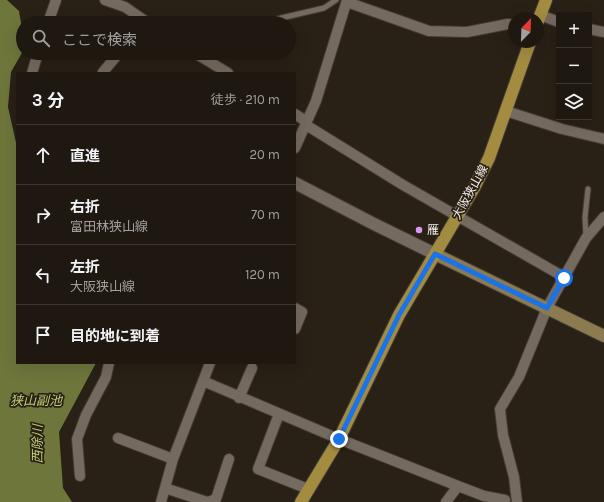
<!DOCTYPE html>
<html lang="ja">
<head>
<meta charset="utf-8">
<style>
  :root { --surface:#1f1810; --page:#2c251e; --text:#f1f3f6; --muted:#a1a09f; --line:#3c3730 }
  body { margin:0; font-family:Karla,"Noto Sans JP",sans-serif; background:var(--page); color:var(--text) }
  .controls { position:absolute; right:12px; top:12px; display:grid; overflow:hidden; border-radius:0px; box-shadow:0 4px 16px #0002 }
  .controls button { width:36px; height:36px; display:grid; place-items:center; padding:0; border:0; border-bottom:1px solid var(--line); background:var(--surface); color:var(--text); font:20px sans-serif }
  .compass { position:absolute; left:508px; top:12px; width:36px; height:36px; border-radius:50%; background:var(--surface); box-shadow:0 4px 16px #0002; rotate:23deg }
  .stop { position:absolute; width:12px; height:12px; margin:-9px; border:3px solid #1a73e8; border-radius:50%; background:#fff }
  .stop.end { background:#1a73e8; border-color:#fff; box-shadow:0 1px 4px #0008 }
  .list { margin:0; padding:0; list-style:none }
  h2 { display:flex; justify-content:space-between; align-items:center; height:52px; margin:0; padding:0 16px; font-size:17px }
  h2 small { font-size:13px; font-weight:400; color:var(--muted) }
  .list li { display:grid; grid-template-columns:26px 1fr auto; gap:12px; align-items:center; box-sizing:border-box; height:60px; padding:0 16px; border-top:1px solid var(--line) }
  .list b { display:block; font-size:15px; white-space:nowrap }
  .list p { margin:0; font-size:13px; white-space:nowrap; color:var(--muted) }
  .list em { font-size:13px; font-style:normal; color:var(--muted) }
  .icon { flex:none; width:22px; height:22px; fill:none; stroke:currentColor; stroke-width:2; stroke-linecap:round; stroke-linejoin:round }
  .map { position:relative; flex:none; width:604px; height:502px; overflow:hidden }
  .search { position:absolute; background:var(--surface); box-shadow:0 4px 16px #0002; left:16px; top:16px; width:280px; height:44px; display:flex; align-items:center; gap:10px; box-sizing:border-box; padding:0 14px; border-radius:22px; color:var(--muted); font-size:15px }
  .panel { position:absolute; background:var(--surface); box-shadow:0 4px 16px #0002; left:16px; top:72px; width:280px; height:292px; border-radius:0px }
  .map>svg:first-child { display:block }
</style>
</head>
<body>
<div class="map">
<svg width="604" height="502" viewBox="0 0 604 502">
  <rect width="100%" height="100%" fill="#292016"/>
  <path fill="#6e763c" d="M0,0H7L19,11L23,35V51L11,72L8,107L17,147V363H96L59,432L63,488L72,502H0Z"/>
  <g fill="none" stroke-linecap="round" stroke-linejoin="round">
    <defs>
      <path id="service" d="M260,23L324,8L336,0
        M586,238L585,217L588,189"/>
      <path id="minor" d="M105,0L125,7L148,23
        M347,2L429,31L467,32L508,24L514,25
        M540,15L559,22
        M48,23L56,0
        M589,29L604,32
        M195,53L228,73
        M32,73L38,53
        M104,73L103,72L119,53
        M506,111L562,129L604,139
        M295,114L307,122
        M306,125L403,185L564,277
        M295,148L316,101L347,0
        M295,308L302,312L295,329
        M203,381L339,439L458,486
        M239,398L252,368
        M279,414L258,469L308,489
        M118,438L173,459
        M80,476L77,439L86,415L106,377L109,363
        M165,488L207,502
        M161,502L173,459L210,363
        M208,502L216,499L229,459
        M446,502L458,486L484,496L505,500
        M517,502L514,477L503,435L500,409L519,377L547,308L586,238L604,217"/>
      <path id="tertiary" d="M295,183L374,224L435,254"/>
      <path id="secondary" d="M435,254L604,336"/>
      <path id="primary" d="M538,21L546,0
        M301,502L339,439L399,315L474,188L489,158L530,42"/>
    </defs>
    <use href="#service" stroke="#433c36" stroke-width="7"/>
    <use href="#minor" stroke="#433c36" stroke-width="12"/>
    <use href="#tertiary" stroke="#433c36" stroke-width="14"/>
    <use href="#secondary" stroke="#433c36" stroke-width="14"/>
    <use href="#primary" stroke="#433c36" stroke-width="14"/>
    <use href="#service" stroke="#756a5f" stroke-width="5"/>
    <use href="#minor" stroke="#756a5f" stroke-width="10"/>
    <use href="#tertiary" stroke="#756a5f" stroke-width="12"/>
    <use href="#secondary" stroke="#8c7a50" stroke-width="12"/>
    <use href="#primary" stroke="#a38b40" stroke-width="12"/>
  </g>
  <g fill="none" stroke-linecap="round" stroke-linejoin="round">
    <path stroke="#1a73e8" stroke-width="5" d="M339,439L399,315L435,254L547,308L564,278"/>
  </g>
  <circle fill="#d99af7" stroke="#292016" stroke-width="1.5" cx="419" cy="230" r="4"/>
  <g text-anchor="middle" stroke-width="3.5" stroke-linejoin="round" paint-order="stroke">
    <g font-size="12" fill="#f5efe9" stroke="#292016">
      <text transform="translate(470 192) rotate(-61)" y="4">大阪狭山線</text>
    </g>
    <g font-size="12" fill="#f5efe9" stroke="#292016" text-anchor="start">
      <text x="427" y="234">雁</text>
    </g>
    <g font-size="13" font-style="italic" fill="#c0cd76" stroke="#292016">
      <text x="36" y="405">狭山副池</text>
      <text transform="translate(37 444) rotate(-90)" y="5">西除川</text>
    </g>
  </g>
</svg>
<div class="controls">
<button>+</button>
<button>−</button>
<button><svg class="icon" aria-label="layers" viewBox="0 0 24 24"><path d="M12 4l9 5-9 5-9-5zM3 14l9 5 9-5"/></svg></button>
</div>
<svg class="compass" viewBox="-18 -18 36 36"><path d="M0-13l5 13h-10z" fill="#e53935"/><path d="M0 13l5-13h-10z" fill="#a1a09f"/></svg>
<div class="stop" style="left:564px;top:278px"></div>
<div class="stop end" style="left:339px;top:439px"></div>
<div class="search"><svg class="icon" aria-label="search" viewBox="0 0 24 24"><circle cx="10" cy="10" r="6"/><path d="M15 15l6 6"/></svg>ここで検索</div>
<section class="panel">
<h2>3 分<small>徒歩 · 210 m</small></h2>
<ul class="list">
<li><svg class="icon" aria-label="ahead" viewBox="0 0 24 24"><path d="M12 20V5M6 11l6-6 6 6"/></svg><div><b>直進</b></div><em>20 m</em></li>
<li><svg class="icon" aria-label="right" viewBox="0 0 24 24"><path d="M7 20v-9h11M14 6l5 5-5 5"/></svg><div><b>右折</b><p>富田林狭山線</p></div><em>70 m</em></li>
<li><svg class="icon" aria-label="left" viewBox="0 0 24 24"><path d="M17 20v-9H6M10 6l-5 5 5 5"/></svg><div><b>左折</b><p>大阪狭山線</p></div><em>120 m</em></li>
<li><svg class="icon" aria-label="arrive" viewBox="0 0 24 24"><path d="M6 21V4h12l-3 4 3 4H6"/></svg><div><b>目的地に到着</b></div></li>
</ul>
</section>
</div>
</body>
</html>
